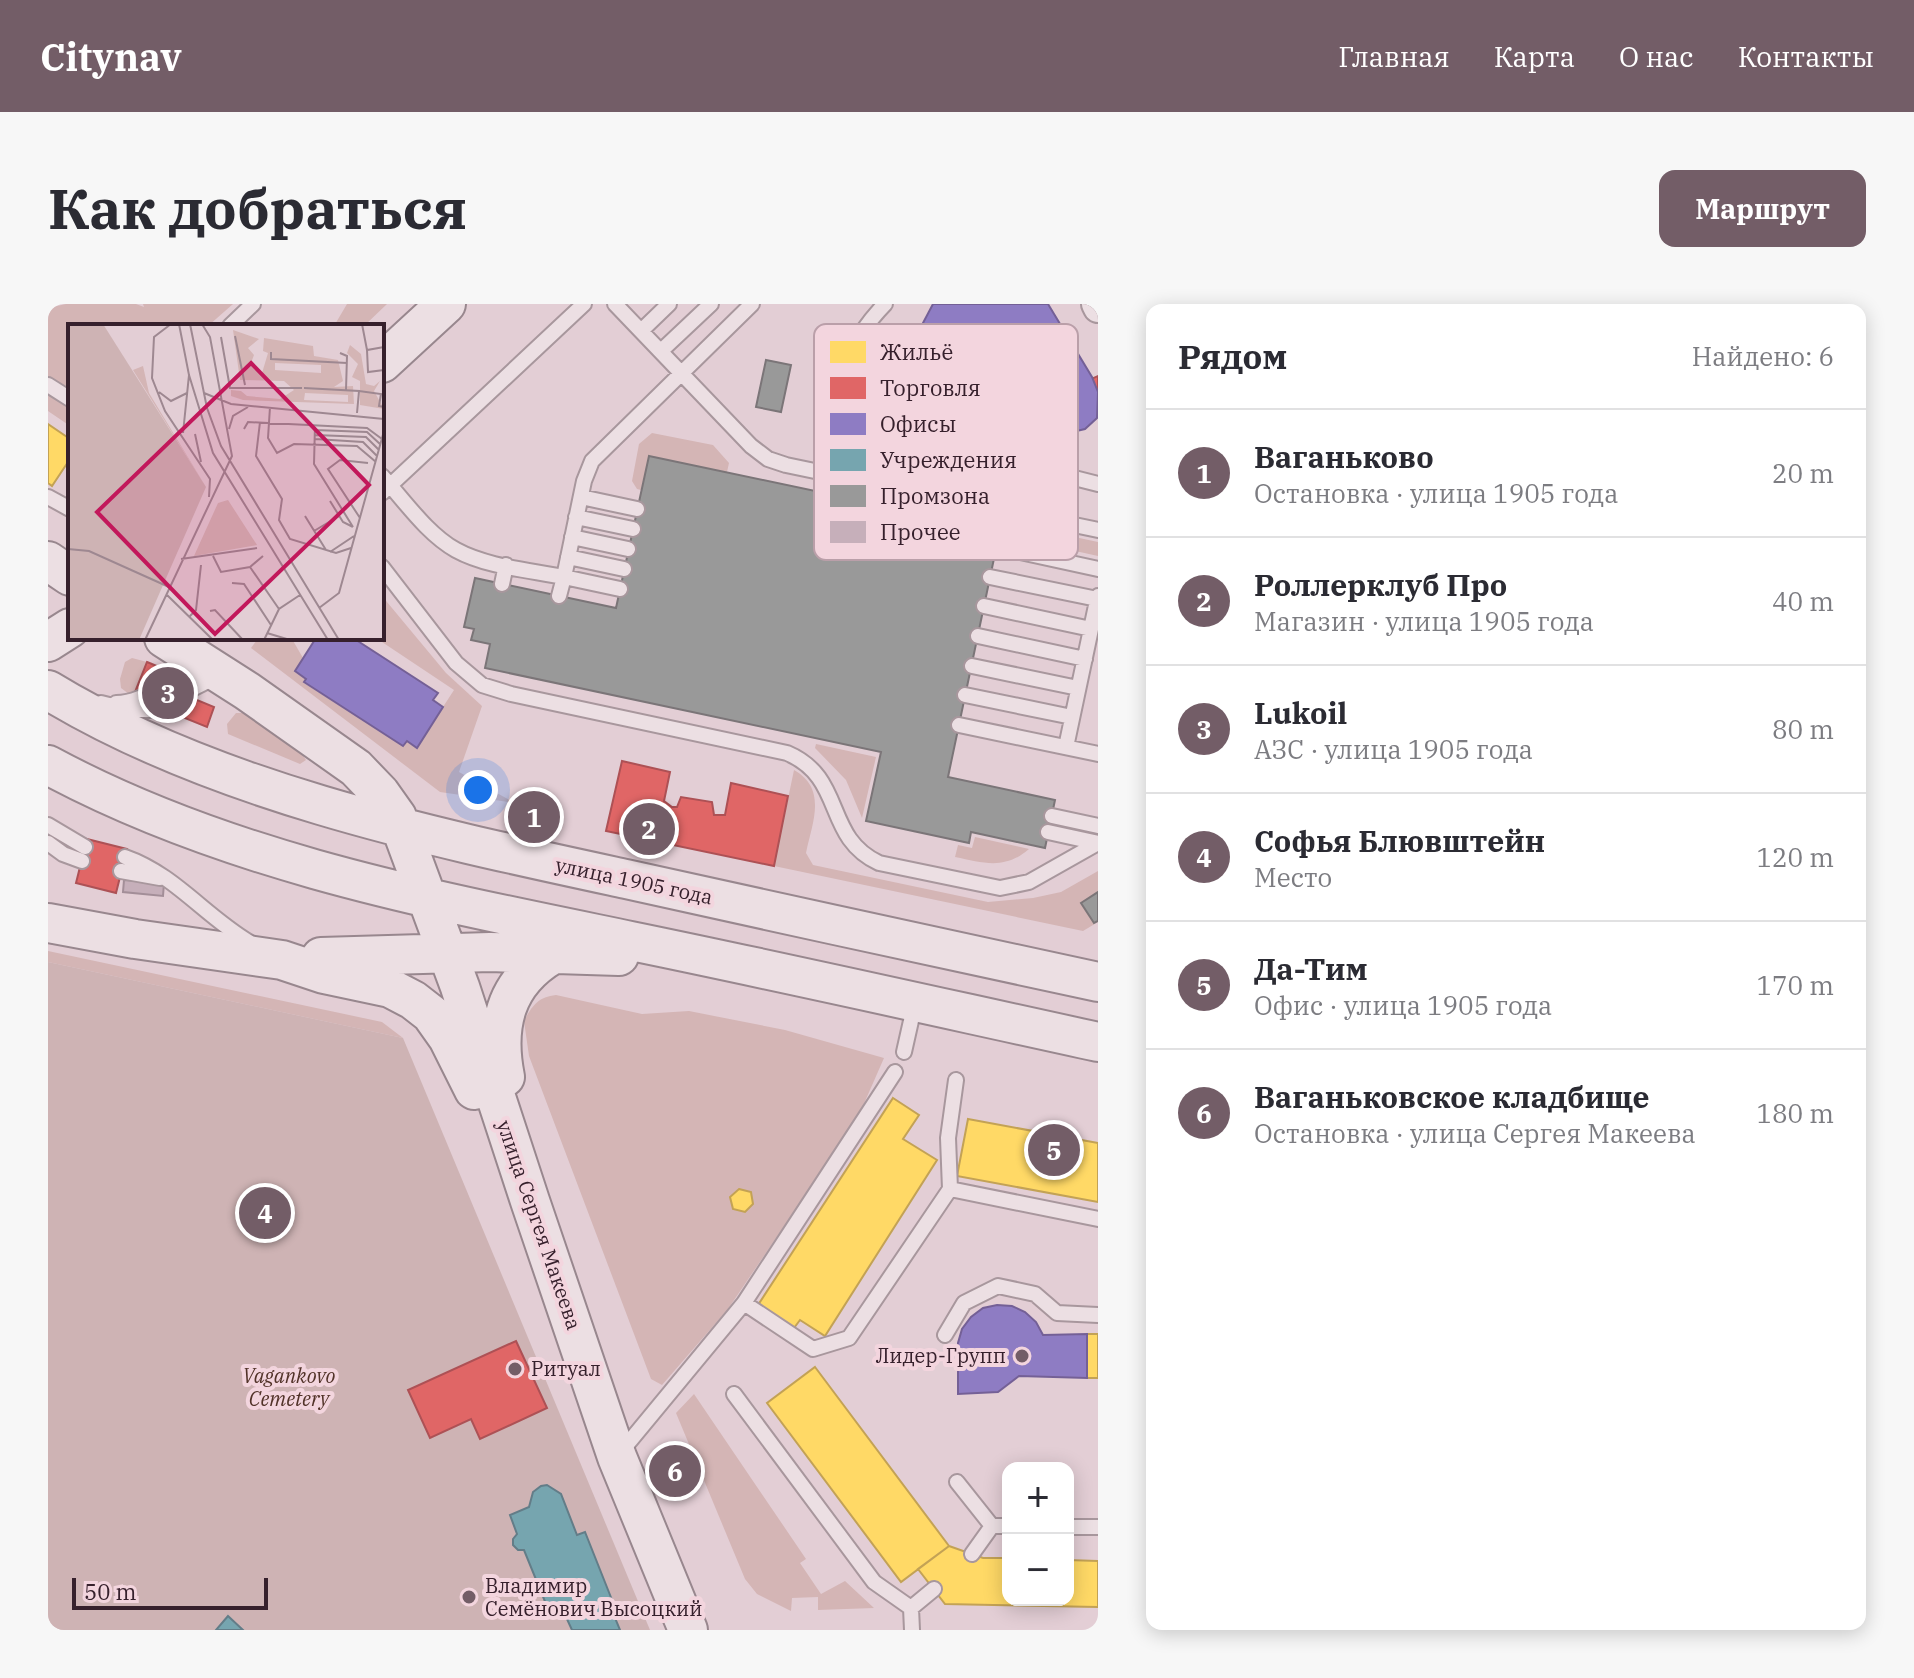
<!DOCTYPE html>
<html lang="ru">
<head>
<meta charset="utf-8">
<style>
  :root { --surface:#fff; --page:#f7f7f7; --text:#2b2b33; --muted:#7c7c81; --line:#e1e1e2; --accent:#735d67 }
  body { margin:0; font-family:"IBM Plex Serif",serif; background:var(--page); color:var(--text) }
  .controls { position:absolute; right:24px; bottom:24px; display:grid; overflow:hidden; border-radius:16px; box-shadow:0 4px 20px #0003 }
  .controls button { width:72px; height:72px; display:grid; place-items:center; padding:0; border:0; border-bottom:2px solid var(--line); background:var(--surface); color:var(--text); font:40px sans-serif }
  .scale { position:absolute; left:24px; bottom:20px; width:196px; box-sizing:border-box; padding-left:8px; border:4px solid #36202c; border-top:0; font-size:22px; line-height:28px; white-space:nowrap; color:#36202c; -webkit-text-stroke:6px #f3d5de; paint-order:stroke }
  .you { position:absolute; left:430px; top:486px; width:28px; height:28px; margin:-20px; border:6px solid #fff; border-radius:50%; background:#1a73e8; box-shadow:0 0 0 12px #1a73e833 }
  .badge { display:grid; place-items:center; width:52px; height:52px; border-radius:50%; background:var(--accent); color:#fff; font-size:26px; font-weight:700 }
  .pin { position:absolute; translate:-50% -50%; border:4px solid #fff; box-shadow:0 2px 8px #0006 }
  .list { margin:0; padding:0; list-style:none }
  h2 { display:flex; justify-content:space-between; align-items:center; height:104px; margin:0; padding:0 32px; font-size:34px }
  h2 small { font-size:26px; font-weight:400; color:var(--muted) }
  .list li { display:grid; grid-template-columns:52px 1fr auto; gap:24px; align-items:center; box-sizing:border-box; height:128px; padding:0 32px; border-top:2px solid var(--line) }
  .list b { display:block; font-size:30px; white-space:nowrap }
  .list p { margin:0; font-size:26px; white-space:nowrap; color:var(--muted) }
  .list em { font-size:26px; font-style:normal; color:var(--muted) }
  .map { position:relative; flex:none; width:1050px; height:1326px; overflow:hidden; border-radius:16px }
  header { display:flex; align-items:center; gap:48px; box-sizing:border-box; height:112px; padding:0 40px; background:var(--accent); color:#fff }
  header strong { font-size:38px }
  nav { display:flex; gap:44px; margin-inline-start:auto; font-size:28px }
  .intro { display:flex; align-items:center; justify-content:space-between; box-sizing:border-box; height:192px; padding:0 48px }
  h1 { margin:0; font-size:56px }
  .button { padding:20px 36px; border-radius:16px; background:var(--accent); color:#fff; font-size:28px; font-weight:700 }
  main { display:flex; gap:48px; padding:0 48px }
  aside { flex:1; background:var(--surface); border-radius:16px; box-shadow:0 4px 20px #0003 }
  .map>svg:first-child { display:block }
</style>
</head>
<body>
<header>
<strong>Citynav</strong>
<nav><a>Главная</a><a>Карта</a><a>О нас</a><a>Контакты</a></nav>
</header>
<div class="intro"><h1>Как добраться</h1><a class="button">Маршрут</a></div>
<main>
<div class="map">
<svg width="1050" height="1326" viewBox="0 0 1050 1326">
  <rect width="100%" height="100%" fill="#e3ced5"/>
  <path fill="#d4b5b5" d="M18,0H88L96,3L95,0H185L160,22H22V122L0,107V4Z
    M299,0H339L316,22H286Z
    M604,129L665,141L681,159L679,168L601,152L593,186L589,185L584,177L591,140Z
    M1008,229L1050,238V252L991,239L992,234Z
    M334,292L398,369L434,402L411,468L467,499L392,488L203,344L209,336L244,335L255,354L247,367L258,375L256,379L355,442L359,437L369,443L406,386L328,334H334Z
    M84,354L99,358L85,393L73,384L72,375L77,358Z
    M188,409H199L252,447L258,456L252,460L180,430L179,420Z
    M768,440L828,453L814,514L798,476L767,444Z
    M746,466C780,485 764,519 758,549L765,561L940,598L985,594L1013,588L1050,567V618L1035,627L726,562Z
    M927,533L981,545C957,566 936,559 907,553L910,541L924,544Z
    M0,647L334,718L355,734L0,658Z
    M508,691L594,710L641,707L737,726L836,754L811,811L680,1005L614,1081L603,1075L481,752L476,717C484,702 490,693 508,691Z
    M646,1090L758,1255L752,1259L773,1290L797,1277L826,1304L770,1306V1293L744,1294L743,1307L709,1290L697,1275L628,1109Z"/>
  <path fill="#ceb3b4" d="M0,658L355,734L602,1326H0Z"/>
  <path fill="#ffd966" stroke="#c3a255" stroke-width="2" d="M0,120L22,135V155L4,182L0,179Z
    M845,794L871,811L855,835L889,856L777,1032L752,1016L746,1024L710,1001Z
    M920,815L1050,839V898L909,872Z
    M691,885L703,888L705,900L697,908L685,905L682,893Z
    M1039,1030H1050V1074H1039Z
    M767,1063L901,1242L853,1278L719,1099Z
    M901,1242L935,1254H960V1296H1020V1256L1050,1257V1303L897,1300L870,1265Z"/>
  <path fill="#e06666" stroke="#ad5155" stroke-width="2" d="M1050,72V96L1041,76Z
    M99,358L150,379L144,394L166,403L159,423L85,393Z
    M574,457L622,468L616,497L624,503H629L633,493L664,498L666,511H677L683,479L740,492L726,562L558,527Z
    M39,535L79,545L68,589L28,579Z
    M468,1037L499,1104L432,1135L423,1115L382,1134L360,1086Z"/>
  <path fill="#8e7cc3" stroke="#746096" stroke-width="2" d="M885,0H1000L1044,73L1050,88L1049,114L1037,125L1011,131L878,134L852,129L839,118L835,103L837,91Z
    M268,334H305L390,389L385,396L395,403L369,444L359,437L355,442L256,378L258,375L247,367Z
    M949,1001L964,1002L977,1008L988,1018L995,1031L1039,1030V1074L971,1072L950,1088L910,1090V1039L914,1025L923,1013L935,1004Z"/>
  <path fill="#76a5af" stroke="#637d88" stroke-width="2" d="M499,1181L513,1190L529,1231L537,1228L564,1296L560,1297L572,1326H524L518,1313L522,1311L517,1298L500,1305L476,1246H470L465,1241V1235L469,1230L462,1211L481,1203L485,1188L493,1182Z
    M180,1312L195,1326H168Z"/>
  <path fill="#999" stroke="#7b7578" stroke-width="2" d="M718,56L743,61L733,108L708,103Z
    M601,152L952,226L900,473L1007,496L997,544L923,528L921,539L818,517L833,448L437,364L442,340L423,336L426,325L416,323L427,274L568,304Z
    M1050,588V617L1046,619L1033,599Z"/>
  <path fill="#c6afba" stroke="#a38e98" stroke-width="2" d="M76,576L116,579L115,592L75,588Z"/>
  <g fill="none" stroke-linecap="round" stroke-linejoin="round">
    <defs>
      <path id="lane" d="M567,0L703,142L720,155L738,161L1050,226
        M837,0C810,28 766,91 812,120L1050,180
        M182,22L205,0
        M593,27L621,0
        M613,47L663,0
        M0,81L22,95
        M334,172C356,196 379,230 408,246C439,263 481,266 516,273L536,177L544,157L704,0
        M334,189L536,0
        M0,193L22,205
        M533,193L589,205
        M528,213L585,225
        M524,233L580,245
        M949,243L1050,265
        M520,253L576,265
        M334,263L408,359L434,381L463,390L739,449C798,474 775,533 831,559L952,584L981,578L1050,539
        M942,273L1049,295
        M454,280L458,261
        M511,292L516,273L572,285
        M936,302L1043,325
        M930,332L1037,355
        M924,362L1030,384
        M917,391L1024,413
        M53,399L81,406H102L168,373
        M68,399C100,399 124,369 156,367
        M911,421L1050,450
        M1018,443L1050,292
        M1004,512L1050,522
        M0,521L37,543
        M1000,528L1050,539
        M0,539L15,550L34,557
        M77,553C126,570 157,612 201,638
        M73,567L112,574
        M856,748L867,699
        M902,885L1050,915
        M696,999L765,1045L801,1034L902,885L900,834L908,776
        M897,1031L916,999L950,982L987,990L1009,1009L1050,1011
        M686,1090L826,1278L863,1304
        M572,1149L696,999L847,768
        M909,1178L944,1222
        M1020,1223H1050
        M924,1250L944,1222H960
        M863,1304L886,1285
        M863,1304L864,1326"/>
      <path id="street" d="M1048,0L1050,4"/>
      <path id="secondary" d="M334,59L398,0
        M0,257L22,272
        M116,334L199,387L308,464L332,489L349,513L412,683L482,897L569,1153L640,1326
        M0,338L22,324
        M0,386C167,488 388,534 578,575C735,610 893,644 1050,678
        M0,461C180,558 384,596 583,637C739,669 894,704 1050,738
        M0,619L87,635L234,656L276,670L342,684L365,696L383,710L400,734L426,786
        M273,653L442,648L571,652
        M457,773C447,722 457,679 504,651"/>
    </defs>
    <use href="#lane" stroke="#a8979d" stroke-width="18"/>
    <use href="#street" stroke="#a8979d" stroke-width="32"/>
    <use href="#secondary" stroke="#98878e" stroke-width="42"/>
    <use href="#lane" stroke="#ecdfe3" stroke-width="14"/>
    <use href="#street" stroke="#ecdfe3" stroke-width="28"/>
    <use href="#secondary" stroke="#ecdfe3" stroke-width="38"/>
  </g>
  <g fill="#735d67" stroke="#f3d5de" stroke-width="3">
    <circle cx="974" cy="1052" r="8"/>
    <circle cx="467" cy="1065" r="8"/>
    <circle cx="421" cy="1293" r="8"/>
  </g>
  <g text-anchor="middle" stroke-width="8" stroke-linejoin="round" paint-order="stroke">
    <g font-size="20" fill="#36202c" stroke="#f3d5de">
      <text transform="translate(586 577) rotate(12)" y="7">улица 1905 года</text>
      <text transform="translate(491 921) rotate(71)" y="7">улица Сергея Макеева</text>
    </g>
    <g font-size="20" fill="#36202c" stroke="#f3d5de" text-anchor="start">
      <text x="958" y="1059" text-anchor="end">Лидер-Групп</text>
      <text x="483" y="1072">Ритуал</text>
      <text x="437" y="1289">Владимир<tspan x="437" dy="23">Семёнович Высоцкий</tspan></text>
    </g>
    <g font-size="20" font-style="italic" fill="#513228" stroke="#f3d5de">
      <text x="241" y="1079">Vagankovo<tspan x="241" dy="23">Cemetery</tspan></text>
    </g>
  </g>
  <g transform="translate(20 20)">
    <rect width="316" height="316" fill="#e3ced5"/>
    <path d="M165,6L191,15L180,24L186,31L183,39L194,49L200,29L195,27L196,14L245,22L246,32L270,36L275,57L266,63L285,62L286,80L175,76L163,72V66L173,67L179,72L212,75L226,66L216,57L172,56ZM207,39L253,41V49L207,46ZM237,69L280,71V78L236,76ZM282,21L293,30L298,60L306,62L312,57L306,67L316,85L292,81V57L284,53L290,40L279,29ZM75,42L81,69L138,163L65,46ZM160,176L189,221L126,232L150,179Z" fill="#d4b5b5" fill-rule="evenodd"/>
    <path d="M0,0H35L138,163L71,316H0Z" fill="#ceb3b4"/>
    <path fill="none" stroke="#9e8891" stroke-width="2" d="M103,0L86,13L84,54L97,87L142,155L141,173M111,0L121,51L115,109M122,0L139,84L153,122L271,316M294,0L299,26L316,23M167,12L177,61M153,13L162,64H234M299,26L300,48L316,46M203,28V35L279,39M272,29L279,32L278,66M121,51L145,129L260,316M236,64L291,67L289,89M291,67L313,70L311,82L316,83M91,68L103,77L119,69M136,69L163,80L316,95M202,83L200,114L209,129L226,120L289,122L308,138M192,98L188,132L214,175L211,196L222,215L268,229L283,224M247,101L246,140L285,203M161,105L165,92L180,83M176,105L180,98L299,104L314,115M247,106L299,108L312,120M127,110L133,138M247,111L298,113L311,126M247,115L295,118L309,132M262,177L275,198L285,203M237,192L258,226M292,194L260,145L272,136L300,139M246,207L271,192M0,225L21,227L101,263M262,228L286,212M145,232L153,248L182,243L195,232M113,235L189,224M182,243L211,285M164,259L176,260L203,301M98,270L145,316M251,284L271,269L316,107M142,287L147,286L175,316M122,292L128,286L133,241M199,309L222,316M77,316L164,132L142,13L134,0M196,316L211,285L232,271"/>
    <path fill="#c2185b" fill-opacity="0.15" stroke="#c2185b" stroke-width="4" d="M183,39L301,161L147,310L29,188Z"/>
    <rect width="316" height="316" fill="none" stroke="#36202c" stroke-width="4"/>
  </g>
  <rect x="766" y="20" width="264" height="236" rx="12" fill="#f3d5de" stroke="#ba9fa9" stroke-width="2"/>
  <rect x="782" y="37" width="36" height="22" fill="#ffd966"/>
  <rect x="782" y="73" width="36" height="22" fill="#e06666"/>
  <rect x="782" y="109" width="36" height="22" fill="#8e7cc3"/>
  <rect x="782" y="145" width="36" height="22" fill="#76a5af"/>
  <rect x="782" y="181" width="36" height="22" fill="#999"/>
  <rect x="782" y="217" width="36" height="22" fill="#c6afba"/>
  <g font-size="22" fill="#36202c">
    <text x="832" y="56">Жильё</text>
    <text x="832" y="92">Торговля</text>
    <text x="832" y="128">Офисы</text>
    <text x="832" y="164">Учреждения</text>
    <text x="832" y="200">Промзона</text>
    <text x="832" y="236">Прочее</text>
  </g>
</svg>
<div class="controls">
<button>+</button>
<button>−</button>
</div>
<div class="scale">50 m</div>
<div class="you"></div>
<div class="pin badge" style="left:486px;top:513px">1</div>
<div class="pin badge" style="left:601px;top:525px">2</div>
<div class="pin badge" style="left:120px;top:389px">3</div>
<div class="pin badge" style="left:217px;top:909px">4</div>
<div class="pin badge" style="left:1006px;top:846px">5</div>
<div class="pin badge" style="left:627px;top:1167px">6</div>
</div>
<aside>
<h2>Рядом<small>Найдено: 6</small></h2>
<ul class="list">
<li><span class="badge">1</span><div><b>Ваганьково</b><p>Остановка · улица 1905 года</p></div><em>20 m</em></li>
<li><span class="badge">2</span><div><b>Роллерклуб Про</b><p>Магазин · улица 1905 года</p></div><em>40 m</em></li>
<li><span class="badge">3</span><div><b>Lukoil</b><p>АЗС · улица 1905 года</p></div><em>80 m</em></li>
<li><span class="badge">4</span><div><b>Софья Блювштейн</b><p>Место</p></div><em>120 m</em></li>
<li><span class="badge">5</span><div><b>Да-Тим</b><p>Офис · улица 1905 года</p></div><em>170 m</em></li>
<li><span class="badge">6</span><div><b>Ваганьковское кладбище</b><p>Остановка · улица Сергея Макеева</p></div><em>180 m</em></li>
</ul>
</aside>
</main>
</body>
</html>
